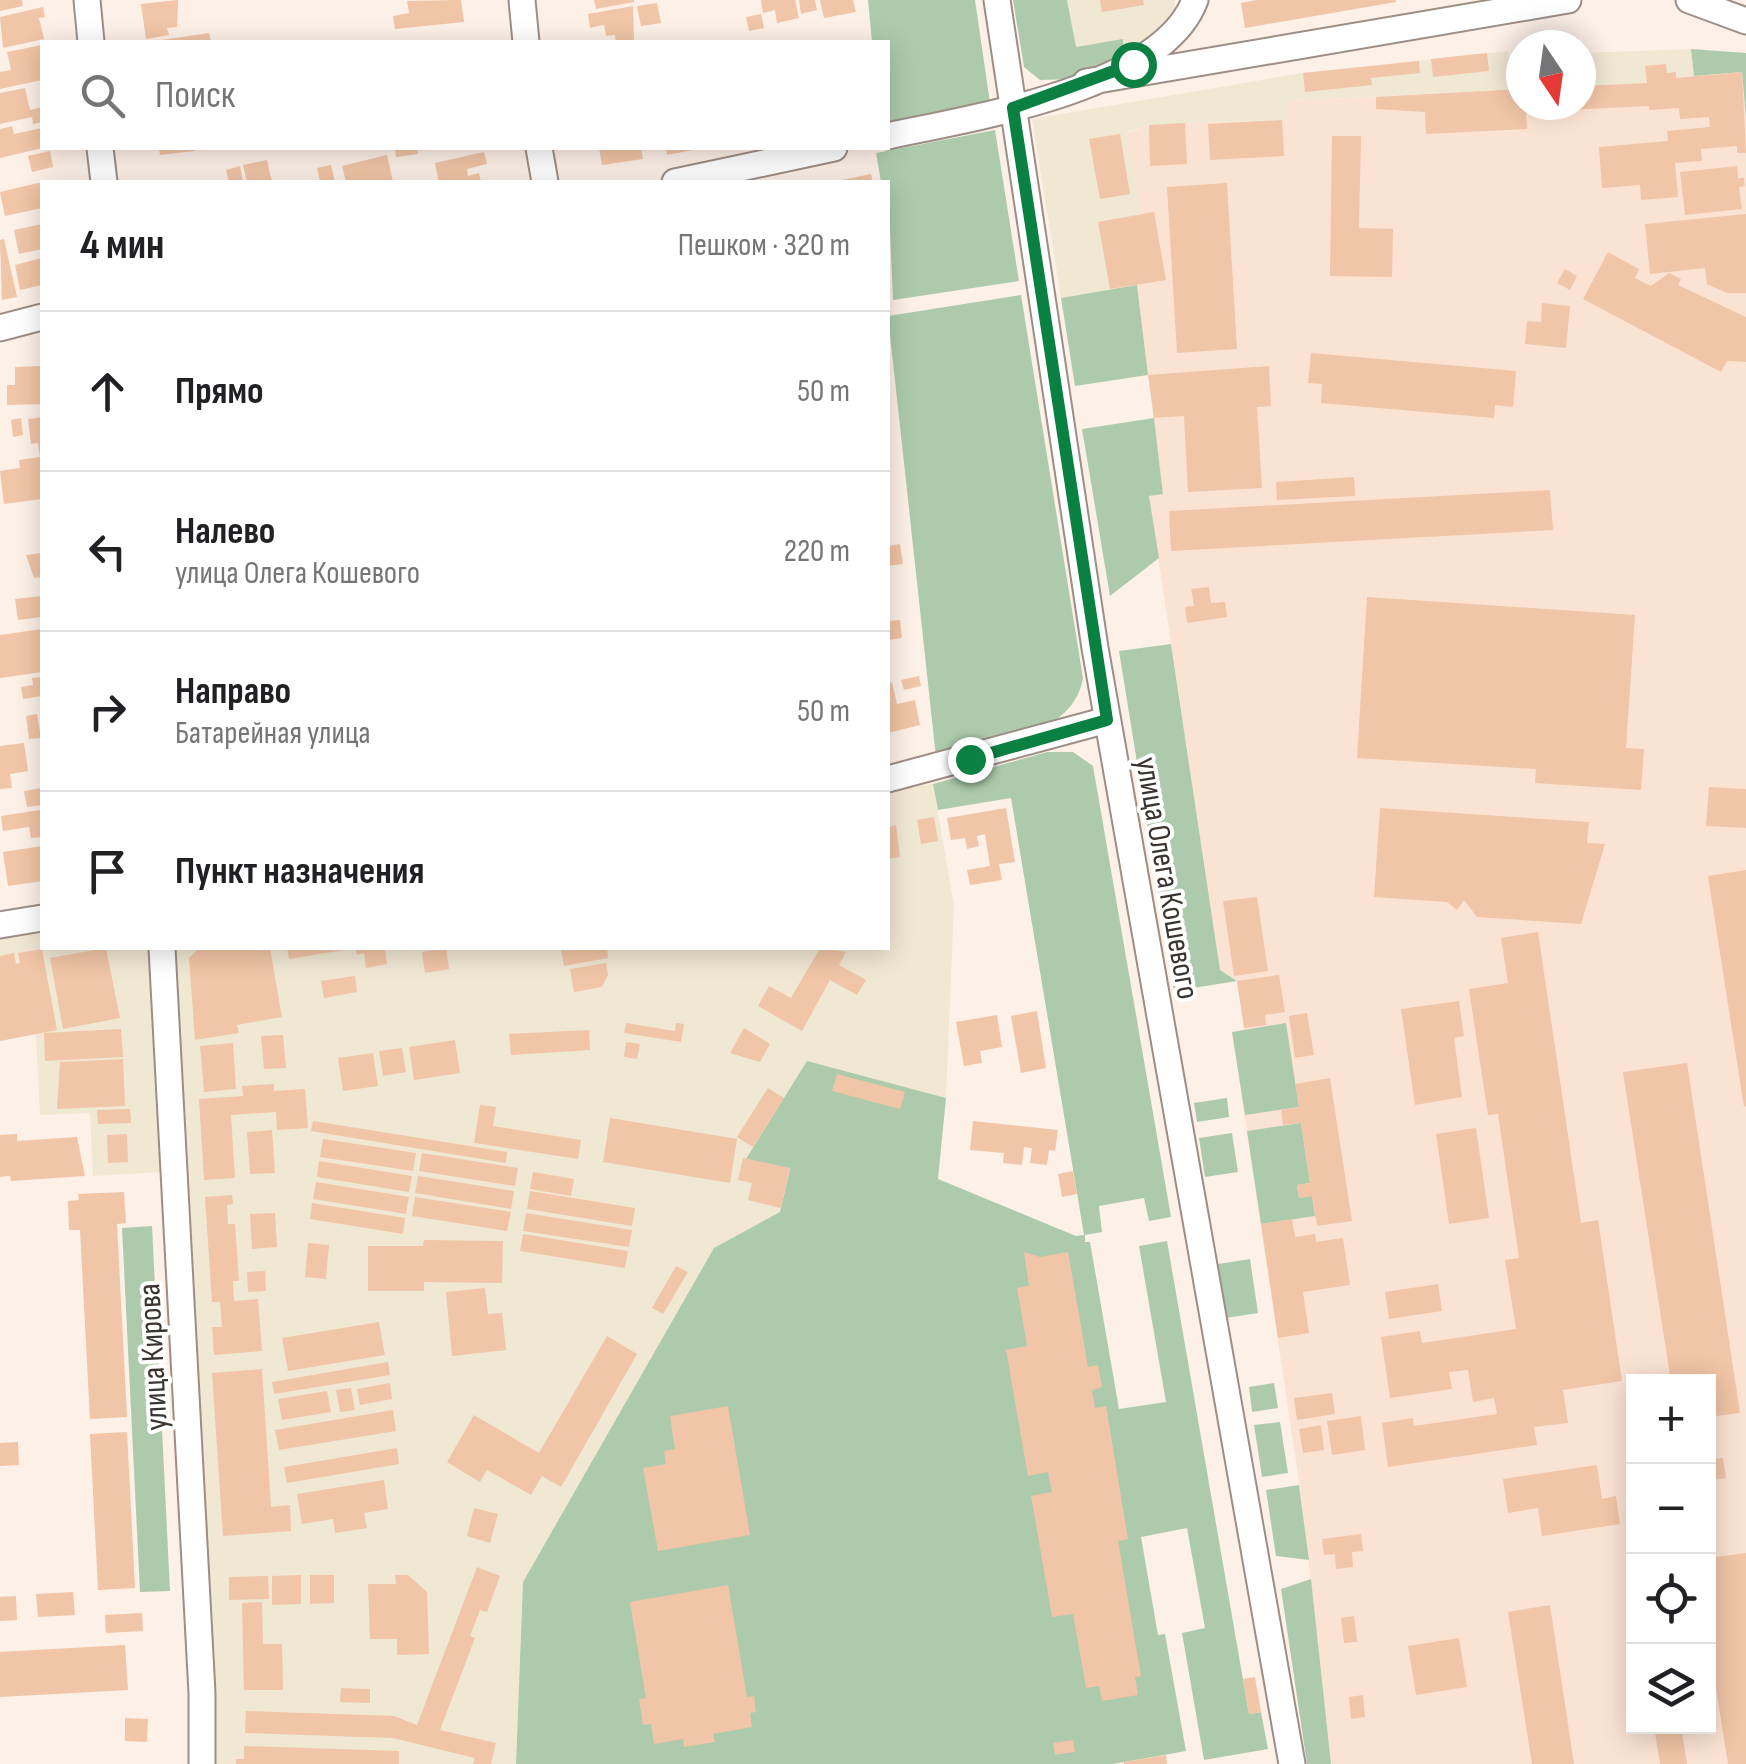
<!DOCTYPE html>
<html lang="ru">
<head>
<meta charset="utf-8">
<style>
  :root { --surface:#fff; --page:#f2f2f2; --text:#202124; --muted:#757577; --line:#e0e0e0 }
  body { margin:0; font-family:"Sofia Sans Condensed",sans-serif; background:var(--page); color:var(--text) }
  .controls { position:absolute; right:30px; bottom:30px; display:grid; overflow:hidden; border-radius:0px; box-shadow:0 5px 25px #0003 }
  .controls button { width:90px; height:90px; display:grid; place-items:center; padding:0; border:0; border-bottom:2px solid var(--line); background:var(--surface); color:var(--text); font:50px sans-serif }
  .compass { position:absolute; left:1506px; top:30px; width:90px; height:90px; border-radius:50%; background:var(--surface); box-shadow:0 5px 25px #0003; rotate:167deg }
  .stop { position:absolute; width:30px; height:30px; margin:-22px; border:8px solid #0b8043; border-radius:50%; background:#fff }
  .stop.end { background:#0b8043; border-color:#fff; box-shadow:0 2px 10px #0008 }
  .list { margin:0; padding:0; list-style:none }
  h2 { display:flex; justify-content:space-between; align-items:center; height:130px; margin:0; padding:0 40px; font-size:42px }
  h2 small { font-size:32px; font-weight:400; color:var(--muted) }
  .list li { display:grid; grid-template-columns:65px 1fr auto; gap:30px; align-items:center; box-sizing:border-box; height:160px; padding:0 40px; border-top:2px solid var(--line) }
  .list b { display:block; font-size:38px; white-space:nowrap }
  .list p { margin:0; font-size:32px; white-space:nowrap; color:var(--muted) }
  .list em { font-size:32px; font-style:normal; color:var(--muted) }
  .icon { flex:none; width:55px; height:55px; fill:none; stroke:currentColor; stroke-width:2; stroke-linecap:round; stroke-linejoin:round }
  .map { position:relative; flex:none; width:1746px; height:1764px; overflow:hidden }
  .search { position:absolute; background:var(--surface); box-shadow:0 5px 25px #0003; left:40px; top:40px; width:850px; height:110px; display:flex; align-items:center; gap:25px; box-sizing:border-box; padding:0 35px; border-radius:0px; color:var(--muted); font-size:38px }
  .panel { position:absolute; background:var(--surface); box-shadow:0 5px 25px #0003; left:40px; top:180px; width:850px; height:770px; border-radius:0px }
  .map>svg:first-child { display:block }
</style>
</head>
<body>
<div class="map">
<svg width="1746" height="1764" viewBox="0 0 1746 1764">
  <rect width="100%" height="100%" fill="#fdf0e7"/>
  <path fill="#f0e8d3" d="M1067,0H1174L1178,21L1133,58L1076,48Z
    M1691,49L1694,76L1676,78L1667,73L1666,64L1646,66L1647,83L1581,86V53Z
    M1508,51L1510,75L1521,74V89L1288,101V120L1149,125L1127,132L1141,214L1154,212L1166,280L1061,298L1032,119L1303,73Z
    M933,784L954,906L946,1098L808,1062L780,1213L714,1249L523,1582L516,1764H209L170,948H888V791Z
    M42,927V948H152L164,1172L93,1176L90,1113L40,1115L36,1034L0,1041V933Z"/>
  <path fill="#fbe3d4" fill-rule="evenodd" d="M1666,64L1667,73L1676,72L1677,78L1742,72L1746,119V1764H1331L1302,1502L1232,1032L1244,1030L1243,1018L1237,981L1220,970L1149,496L1163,493L1137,285L1166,279L1154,213L1141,215L1127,133L1149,125L1287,120V101H1291L1521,89V105H1581V86L1646,83L1645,66ZM1634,1382H1708V1726H1634Z"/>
  <path fill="#adcbac" d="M868,0H975L990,103L888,124V42H872Z
    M1013,0H1067L1076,47L1123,39L1124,58L1074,79L1040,80L1024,67Z
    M1691,49L1746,53V119L1742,72L1694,76Z
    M995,130L1019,281L893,300L888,182H881L876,153Z
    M1137,285L1148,375L1075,386L1061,298Z
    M1021,295L1083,678C1073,739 986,743 936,757L888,316Z
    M1154,418L1163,494L1149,496L1159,558L1110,596L1082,429Z
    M1171,644L1220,970L1237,981L1174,991L1119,651Z
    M1047,752H1073L1093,766L1171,1217L1149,1221L1144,1198L1099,1206L1102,1232L1085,1235V1242H1090L1119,1409L1166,1402L1139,1246L1167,1241L1249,1714L1261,1712L1268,1749L1204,1760L1182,1633L1205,1628L1187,1528L1141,1537L1158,1635L1165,1634L1186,1751L1113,1764H516L523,1582L714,1248L780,1212L790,1169L746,1159L807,1061L946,1098L938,1179L1076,1236L1084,1235L1011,798L938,810L933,784Z
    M1286,1023L1299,1107L1245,1115L1232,1032Z
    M1227,1098L1229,1117L1197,1122L1194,1103Z
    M1301,1123L1310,1183L1297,1185L1299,1198L1312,1196L1315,1216L1261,1224L1247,1131Z
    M1232,1133L1238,1172L1205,1177L1199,1138Z
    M152,1226L170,1591L140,1592L122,1228Z
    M1250,1259L1258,1313L1226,1318L1218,1264Z
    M1274,1383L1278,1408L1252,1412L1249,1387Z
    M1280,1422L1288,1473L1262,1477L1254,1425Z
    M1299,1485L1309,1560L1276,1556L1266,1490Z
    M1311,1579L1331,1764H1307L1281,1589Z"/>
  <path fill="#f1c5a7" d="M0,0H22L23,6L0,11Z
    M178,0L177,27L167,28L169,35L146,39L141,4Z
    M455,0H461L464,22L395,29L393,16L409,13L407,1Z
    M594,0H634V2L596,9Z
    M761,0H795L799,18L777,23L775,10L763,13Z
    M799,0H815L817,10L801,14Z
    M820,0H853L856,12L824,18Z
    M1100,0H1143L1144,5L1102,12Z
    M1256,0H1396V2L1245,28L1241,3Z
    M657,3L661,23L641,26L637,6Z
    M633,6L634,42H616L615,35L606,36L604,25L590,28L588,14Z
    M43,7L45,17L39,18L44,39L3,48L0,17Z
    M761,14L764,28L749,31L746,17Z
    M209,33L211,42H163L162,40Z
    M42,45V80L0,89V72L11,70L7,52Z
    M1487,53L1489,71L1433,77L1431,59Z
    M1419,61L1420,73L1371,78L1372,85L1305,92L1303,73Z
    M1666,64L1667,73L1676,72V78L1742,72L1746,153H1737V146L1701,149L1702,161L1675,163L1678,197L1641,200L1640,185L1602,188L1599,147L1668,141L1667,131L1710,127L1709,117L1680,119L1679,108L1649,110V106L1526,112L1527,129L1426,134L1425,112L1376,109V97L1521,89V105H1581V86L1647,83L1645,66Z
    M25,88L30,110L42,107V122L33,124L32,117L0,124V93Z
    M1282,120L1284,156L1210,160L1208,124Z
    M1185,123L1187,164L1150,166L1149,125Z
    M12,126L14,134L42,128V148L0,158V129Z
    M1120,134L1130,194L1100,199L1089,139Z
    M1332,136H1361L1359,228L1393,229L1392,277L1330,276Z
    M159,148H195V151L160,155Z
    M395,148H417L418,154L396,157Z
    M599,148H641L643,159L602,165Z
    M666,148H698V149L667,155Z
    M50,151L53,167L32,172L28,156Z
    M484,152L487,164L467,169L468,176L479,173L481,182H439L435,163Z
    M387,155L393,182H346L342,166Z
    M267,160L272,182H247L243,165Z
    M331,165L335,182H320L317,168Z
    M240,166L243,182H229L226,170Z
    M1737,166L1738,178H1744L1745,186L1739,187L1742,209L1685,215L1680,172Z
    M871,174L873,182H837V181Z
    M42,182V208L5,216L0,192Z
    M1227,183L1237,349L1177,353L1167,187Z
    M1154,212L1166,280L1110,289L1098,222Z
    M1746,214V293H1727L1707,284L1705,268L1650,274L1645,224Z
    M42,224V249L19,254L14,230Z
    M4,239L17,297L2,300L0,240Z
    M1608,252L1639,269L1635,278L1651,286L1669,273L1681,279L1678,285L1746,317V362L1727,361L1721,372L1583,299Z
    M42,258V285L20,290L15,265Z
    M1565,269L1577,276L1570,290L1557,283Z
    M1542,303L1570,306L1566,348L1525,344L1527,321L1541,322Z
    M1311,353L1516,371L1513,407L1495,405L1494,418L1321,403L1322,384L1308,383Z
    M42,366V404L7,405V385H15V367Z
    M1269,366L1271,406L1257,407L1262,488L1188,492L1184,416L1154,418L1148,375Z
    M42,417V499L4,504L0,471L20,468L19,460L40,457L38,443L31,444L28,419Z
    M21,418L23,435L13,437L11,420Z
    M1354,477L1355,496L1277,500L1276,482Z
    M1550,490L1553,530L1171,551L1169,511Z
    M900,544L903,564L888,566V546Z
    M42,553V577L34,578L26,555Z
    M1209,587L1211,603L1225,602L1227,617L1187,623L1185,607L1194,606L1191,589Z
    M42,596V617L18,620L15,599Z
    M1367,597L1635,615L1626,748L1644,749L1641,790L1535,783L1536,769L1357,758Z
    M900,620L902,638L888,640V621Z
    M42,629V672L0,678V635Z
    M919,676L921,686L904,690L901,680Z
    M42,677V696L23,699L21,687L33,685L32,678Z
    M892,682L897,704L915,700L920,725L888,733V684Z
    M37,714L41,738L29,739L26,716Z
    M24,743L28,771L10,774L12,788L0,789V746Z
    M1709,787L1746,789V828L1706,826Z
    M42,788V805L27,807L24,791Z
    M1006,808L1015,862L999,864L1002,880L970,885L967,870L990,866L985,834L977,836L979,846L967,849L965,838L951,840L947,818Z
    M1380,808L1589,822L1587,843L1605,844L1581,924L1477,917L1464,900L1457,910L1447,902L1374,897Z
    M40,810L42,837L31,838L29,827L3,831L1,816Z
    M934,817L938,841L921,844L917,820Z
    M896,825L900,857L888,859V827Z
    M42,846V881L8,886L3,852Z
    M1746,870V1106L1744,1107L1708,876Z
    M1257,897L1268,971L1234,976L1223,901Z
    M1538,932L1581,1223L1598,1220L1622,1381L1563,1390L1568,1423L1534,1427L1537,1445L1388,1467L1382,1423L1413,1418L1414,1426L1497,1414L1494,1398L1473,1402L1468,1370L1449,1372L1452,1389L1390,1398L1381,1337L1420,1331L1422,1343L1516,1329L1505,1260L1519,1258L1498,1114L1488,1115L1469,989L1508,983L1501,938Z
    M106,948L120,1018L63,1029L50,958Z
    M199,948H270L282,1017L237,1025L239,1033L195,1040L189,958Z
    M287,948H344V950L289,959Z
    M356,948H385L387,964L366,968L364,953L357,955Z
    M446,948L449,969L425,973L422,952Z
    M607,948L608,958L564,966L561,949Z
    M820,948L846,952L839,965L866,980L857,995L830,980L802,1031L758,1006L769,986L791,998Z
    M42,949L57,1030L0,1041V956L14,953L16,964L20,963L18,953Z
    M606,963L608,975L602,987L574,992L570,969Z
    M1279,975L1285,1012L1265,1015L1266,1025L1244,1028L1237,981Z
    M355,976L357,992L324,998L321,981Z
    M1459,1001L1464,1036L1454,1038L1462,1097L1415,1105L1401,1009Z
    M1037,1011L1046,1068L1021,1073L1011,1016Z
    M1307,1013L1314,1055L1295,1058L1289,1016Z
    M997,1015L1002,1047L980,1051L982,1063L964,1066L956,1022Z
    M626,1023L675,1031L676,1023L684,1024L681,1042L624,1033Z
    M744,1028L770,1044L760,1062L730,1053Z
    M121,1029L123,1057L45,1061L44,1033Z
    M589,1030L590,1050L511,1055L509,1034Z
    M283,1035L286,1068L264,1069L261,1036Z
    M455,1040L460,1073L414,1080L409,1047Z
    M626,1042L640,1044L637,1059L624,1057Z
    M233,1043L236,1089L204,1092L200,1046Z
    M402,1048L406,1072L383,1076L379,1051Z
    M373,1053L378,1086L343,1091L338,1058Z
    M123,1059L125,1106L57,1109L60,1062Z
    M1687,1063L1740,1413L1708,1417V1382H1671L1623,1072Z
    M837,1074L905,1092L900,1109L832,1091Z
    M1330,1078L1352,1221L1317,1226L1312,1196L1299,1198L1297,1185L1310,1183L1301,1123L1283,1125L1281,1110L1299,1107L1295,1084Z
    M274,1084V1091L305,1089L308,1128L277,1130L276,1112L231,1115L235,1178L204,1180L199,1099L243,1096L242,1086Z
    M768,1088L784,1098L753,1147L737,1137Z
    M480,1105L496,1107L493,1126L581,1140L578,1159L474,1143Z
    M130,1109L131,1123L98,1124L97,1110Z
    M610,1118L737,1139L730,1183L603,1162Z
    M313,1121L507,1152L506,1163L311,1131Z
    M973,1121L1058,1130L1055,1151L1049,1150L1047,1165L1030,1163L1032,1148L1024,1147L1022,1165L1003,1163L1004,1153L970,1150Z
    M1476,1128L1489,1218L1449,1224L1436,1134Z
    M272,1130L275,1173L250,1174L247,1132Z
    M17,1134V1141L77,1137L85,1176L11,1181L10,1176L0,1177V1135Z
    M127,1134L128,1162L108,1163L107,1135Z
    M323,1139L416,1153L413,1171L320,1157Z
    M422,1153L518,1168L515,1186L419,1171Z
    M743,1158L790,1168L781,1208L748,1200L752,1183L738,1180Z
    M319,1161L412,1176L409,1192L317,1177Z
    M1073,1171L1077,1194L1062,1197L1058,1174Z
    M533,1172L574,1179L571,1196L530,1189Z
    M418,1176L514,1191L511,1209L415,1193Z
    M316,1182L409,1197L406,1214L313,1199Z
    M530,1191L635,1208L632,1226L527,1209Z
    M124,1192L126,1223L117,1224L127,1417L90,1419L80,1230H69L68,1201L79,1200L78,1194Z
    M232,1195L233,1204L227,1205L228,1224H235L239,1281H233L234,1301L258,1299L262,1351L214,1355L212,1327H222L220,1302H212L205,1197Z
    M415,1197L511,1212L507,1231L412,1216Z
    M312,1203L405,1218L403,1234L310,1219Z
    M275,1213L277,1247L252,1249L250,1214Z
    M526,1213L632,1230L629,1247L523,1231Z
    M1292,1219L1295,1237L1315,1234L1316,1242L1343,1238L1350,1285L1303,1292L1309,1333L1278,1338L1261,1224Z
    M523,1234L628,1251L625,1268L520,1251Z
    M424,1240L503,1241L502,1283L424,1282V1291H368V1246H423Z
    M308,1243L329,1245L326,1279L305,1277Z
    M1024,1252L1040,1257L1068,1252L1088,1367L1098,1365L1102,1387L1092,1390L1095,1408L1106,1406L1128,1539L1118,1541L1141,1676L1135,1677L1138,1695L1102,1701L1099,1686L1086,1688L1073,1614L1052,1617L1031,1496L1052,1492L1048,1472L1028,1476L1006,1350L1027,1346L1017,1288L1029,1286Z
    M676,1266L688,1272L663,1314L652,1308Z
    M265,1271L266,1291L248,1292L247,1272Z
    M1438,1284L1442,1311L1389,1319L1385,1292Z
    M485,1288L488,1314L502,1313L506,1350L452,1356L446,1292Z
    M379,1322L385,1355L288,1371L282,1338Z
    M607,1336L637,1354L561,1487L542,1476L531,1495L487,1470L480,1482L447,1462L474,1415L539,1453Z
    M388,1362L390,1375L274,1394L272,1382Z
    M262,1369L271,1507L290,1505L291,1531L223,1536L212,1373Z
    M390,1383L392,1399L360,1405L357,1389Z
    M351,1388L355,1410L340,1412L336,1390Z
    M327,1391L331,1412L282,1420L278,1399Z
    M1332,1393L1335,1414L1297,1420L1294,1398Z
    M728,1406L750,1535L658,1551L643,1468L666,1464L664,1451L675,1449L670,1416Z
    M393,1410L396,1431L279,1450L275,1430Z
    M1361,1416L1365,1450L1332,1455L1327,1421Z
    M1321,1425L1324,1450L1303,1453L1299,1429Z
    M127,1432L135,1588L98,1590L90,1434Z
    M18,1442L19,1465L0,1466V1443Z
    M397,1448L399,1464L287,1483L284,1467Z
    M1723,1458L1726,1478L1708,1481V1460Z
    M1597,1465L1602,1499L1616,1496L1620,1524L1542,1536L1538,1508L1508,1513L1503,1479Z
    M384,1480L388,1509L364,1513L367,1528L335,1533L333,1519L302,1524L297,1494Z
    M474,1508L498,1514L490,1543L467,1536Z
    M1361,1534L1363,1551L1352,1552L1353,1567L1336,1569L1335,1554L1324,1555L1322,1539Z
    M1746,1553V1764H1728L1708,1638V1558Z
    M477,1567L500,1576L487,1612L480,1610L470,1636L475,1638L440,1730L496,1743L491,1764H473L475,1758L393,1738L245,1733L246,1711L394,1716L417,1725Z
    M301,1575V1604L272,1605V1576Z
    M310,1575H334V1603L310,1604Z
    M395,1575H408L427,1592L429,1654L397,1655V1639H370L368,1584H396Z
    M268,1576L269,1599L229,1600V1577Z
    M728,1585L747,1697L754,1696L756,1712L750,1713L752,1727L713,1734L715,1742L684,1747L683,1739L654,1744L651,1724L643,1725L639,1699L646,1698L630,1602Z
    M73,1592L75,1615L38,1617L36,1594Z
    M16,1596L17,1620L0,1621V1597Z
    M262,1602L263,1644H282L283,1690H244L242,1603Z
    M1550,1605L1569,1731L1574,1764H1532L1508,1612Z
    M142,1613L143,1631L106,1633L105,1615Z
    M1354,1616L1357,1642L1344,1643L1341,1618Z
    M1459,1638L1467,1687L1416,1695L1408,1646Z
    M125,1645L128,1690L0,1697V1652Z
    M1255,1677L1261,1712L1249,1714L1243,1679Z
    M341,1688L370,1689V1703L340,1702Z
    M1363,1695L1365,1717L1351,1719L1349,1697Z
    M125,1718L148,1719L147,1742L125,1741Z
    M1654,1726H1681L1687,1764H1660Z
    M1073,1740L1075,1752L1055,1755L1053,1743Z
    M244,1746L399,1751V1764H236V1759H244Z
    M1166,1755L1167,1764H1124V1762Z"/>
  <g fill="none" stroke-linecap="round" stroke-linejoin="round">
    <defs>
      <path id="minor" d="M87,0L91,42
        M522,0L526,42
        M997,0L1095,648L1292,1764
        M1689,0L1746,21
        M1086,82L1568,0
        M888,136C970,118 1162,89 1195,0
        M100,148L104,182
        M539,148L545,182
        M675,182L834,148
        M0,328L42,317
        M888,779L1107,720
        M0,925L42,918
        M162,948L202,1693V1764"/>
    </defs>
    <use href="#minor" stroke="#9d8e85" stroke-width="29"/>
    <use href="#minor" stroke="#fff" stroke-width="25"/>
  </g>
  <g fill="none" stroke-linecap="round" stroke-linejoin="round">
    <path stroke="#0b8043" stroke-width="12" d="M970,759L1107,720L1013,108L1133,64"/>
  </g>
  <g text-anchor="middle" stroke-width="8" stroke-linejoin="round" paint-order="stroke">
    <g font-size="32" fill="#3a332f" stroke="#fff">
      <text transform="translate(1168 878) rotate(80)" y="11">улица Олега Кошевого</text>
      <text transform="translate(152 1357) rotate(-93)" y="11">улица Кирова</text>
    </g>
  </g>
</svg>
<div class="controls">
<button>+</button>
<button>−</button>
<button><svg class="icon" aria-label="locate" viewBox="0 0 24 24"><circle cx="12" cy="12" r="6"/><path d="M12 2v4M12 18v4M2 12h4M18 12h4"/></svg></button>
<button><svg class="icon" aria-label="layers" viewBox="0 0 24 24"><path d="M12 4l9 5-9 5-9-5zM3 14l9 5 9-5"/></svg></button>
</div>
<svg class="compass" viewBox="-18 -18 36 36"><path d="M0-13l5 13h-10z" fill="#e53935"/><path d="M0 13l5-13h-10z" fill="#757577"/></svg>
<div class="stop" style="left:1133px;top:64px"></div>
<div class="stop end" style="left:970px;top:759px"></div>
<div class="search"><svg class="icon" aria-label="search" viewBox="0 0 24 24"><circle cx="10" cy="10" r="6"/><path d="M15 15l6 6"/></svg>Поиск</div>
<section class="panel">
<h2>4 мин<small>Пешком · 320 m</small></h2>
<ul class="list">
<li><svg class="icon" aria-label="ahead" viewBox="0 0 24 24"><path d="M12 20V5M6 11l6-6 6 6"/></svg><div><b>Прямо</b></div><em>50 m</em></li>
<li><svg class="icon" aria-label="left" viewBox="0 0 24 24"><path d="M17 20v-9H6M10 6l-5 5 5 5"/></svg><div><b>Налево</b><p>улица Олега Кошевого</p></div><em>220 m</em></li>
<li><svg class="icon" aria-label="right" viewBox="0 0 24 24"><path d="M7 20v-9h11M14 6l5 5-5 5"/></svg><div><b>Направо</b><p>Батарейная улица</p></div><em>50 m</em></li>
<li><svg class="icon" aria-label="arrive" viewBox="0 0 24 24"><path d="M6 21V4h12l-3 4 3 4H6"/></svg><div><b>Пункт назначения</b></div></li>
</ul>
</section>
</div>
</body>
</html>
